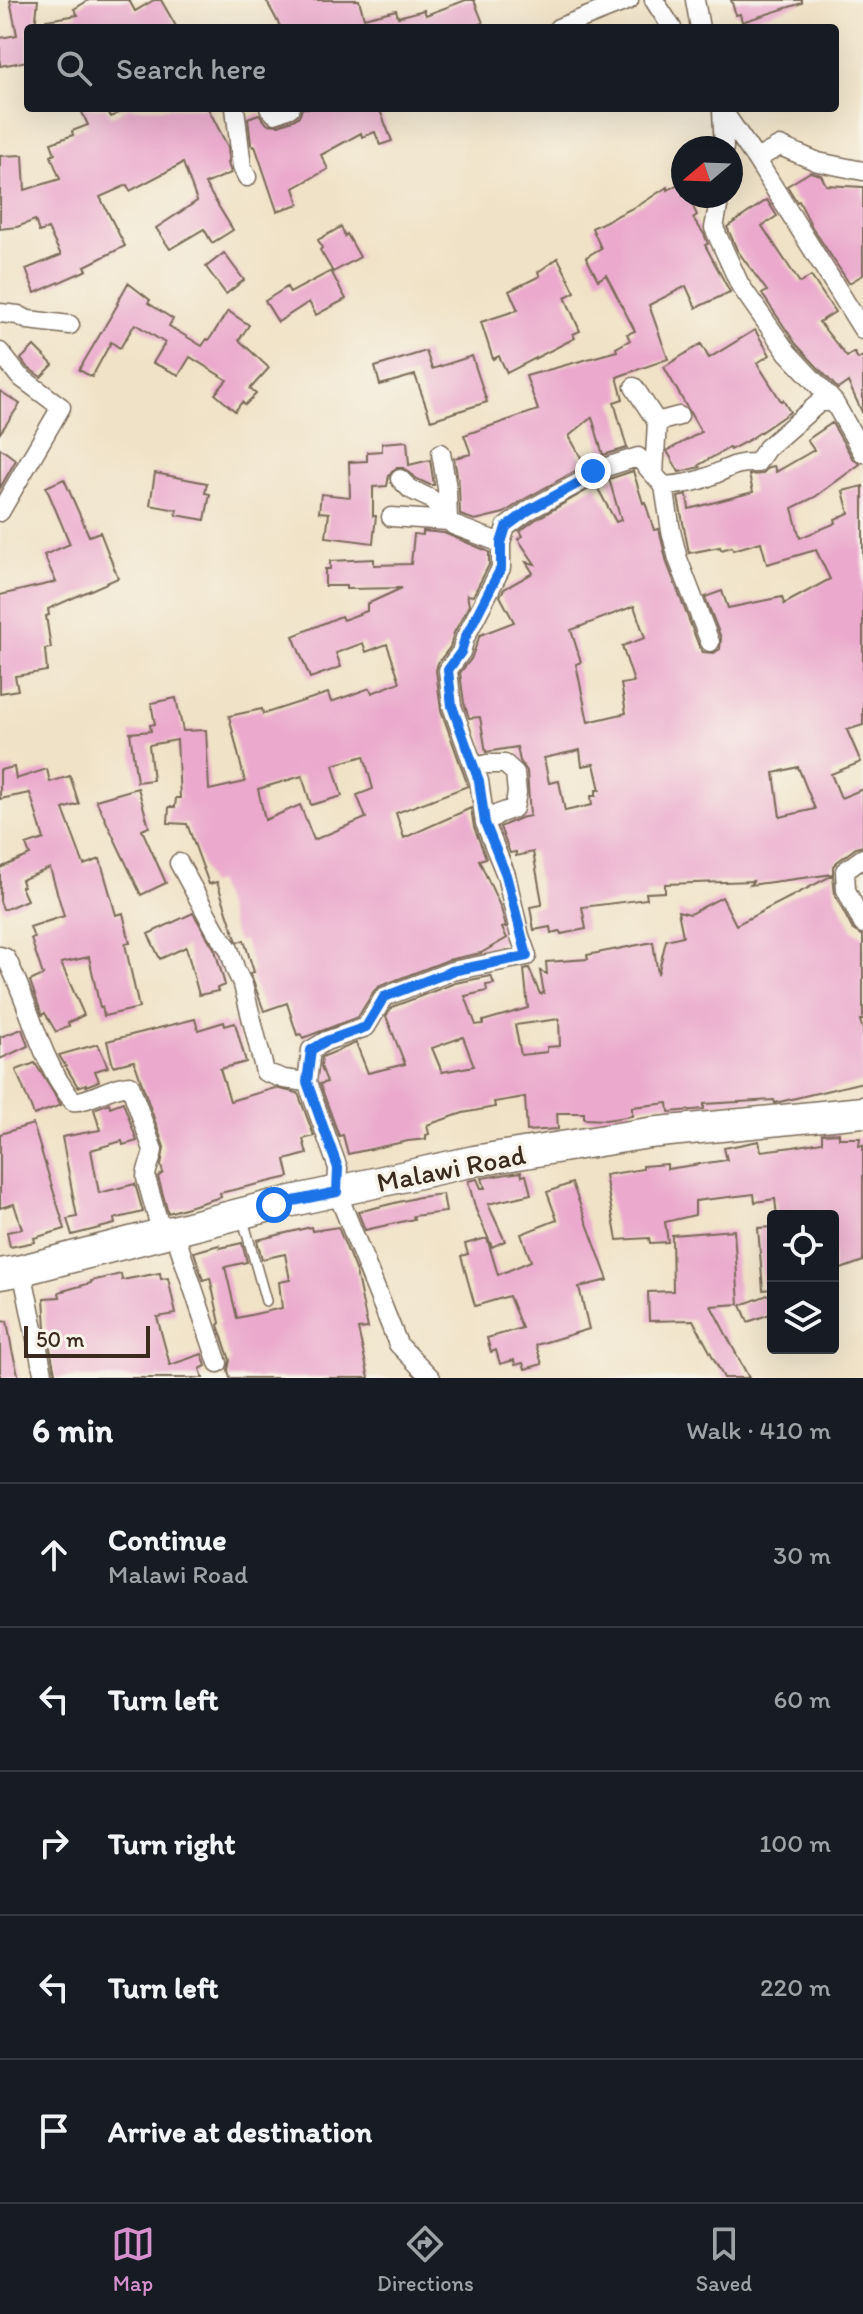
<!DOCTYPE html>
<html lang="en">
<head>
<meta charset="utf-8">
<style>
  :root { --surface:#171b24; --page:#20242c; --text:#f1f3f6; --muted:#9ea1a6; --line:#363941; --accent:#d690ce }
  body { margin:0; font-family:Itim,sans-serif; background:var(--page); color:var(--text) }
  .controls { position:absolute; right:24px; bottom:24px; display:grid; overflow:hidden; border-radius:8px; box-shadow:0 8px 32px #0002 }
  .controls button { width:72px; height:72px; display:grid; place-items:center; padding:0; border:0; border-bottom:2px solid var(--line); background:var(--surface); color:var(--text); font:40px sans-serif }
  .compass { position:absolute; left:671px; top:136px; width:72px; height:72px; border-radius:50%; background:var(--surface); box-shadow:0 8px 32px #0002; rotate:251deg }
  .scale { position:absolute; left:24px; bottom:20px; width:126px; box-sizing:border-box; padding-left:8px; border:4px solid #3b2a1e; border-top:0; font-size:22px; line-height:28px; white-space:nowrap; color:#3b2a1e; -webkit-text-stroke:6px #f7f3e8; paint-order:stroke }
  .stop { position:absolute; width:24px; height:24px; margin:-18px; border:6px solid #1a73e8; border-radius:50%; background:#fff }
  .stop.end { background:#1a73e8; border-color:#fff; box-shadow:0 2px 8px #0008 }
  .list { margin:0; padding:0; list-style:none }
  h2 { display:flex; justify-content:space-between; align-items:center; height:104px; margin:0; padding:0 32px; font-size:34px }
  h2 small { font-size:26px; font-weight:400; color:var(--muted) }
  .list li { display:grid; grid-template-columns:52px 1fr auto; gap:24px; align-items:center; box-sizing:border-box; height:144px; padding:0 32px; border-top:2px solid var(--line) }
  .list b { display:block; font-size:30px; white-space:nowrap }
  .list p { margin:0; font-size:26px; white-space:nowrap; color:var(--muted) }
  .list em { font-size:26px; font-style:normal; color:var(--muted) }
  .icon { flex:none; width:44px; height:44px; fill:none; stroke:currentColor; stroke-width:2; stroke-linecap:round; stroke-linejoin:round }
  .map { position:relative; flex:none; width:863px; height:1378px; overflow:hidden }
  .search { position:absolute; background:var(--surface); box-shadow:0 8px 32px #0002; left:24px; right:24px; top:24px; height:88px; display:flex; align-items:center; gap:20px; box-sizing:border-box; padding:0 28px; border-radius:8px; color:var(--muted); font-size:30px }
  .sheet { height:824px; background:var(--surface) }
  nav { display:flex; justify-content:space-around; align-items:center; box-sizing:border-box; height:112px; border-top:2px solid var(--line); background:var(--surface); font-size:22px; color:var(--muted) }
  nav a { display:grid; justify-items:center; gap:4px }
  nav .on { color:var(--accent) }
  .map>svg:first-child { display:block }
</style>
</head>
<body>
<div class="map">
<svg width="863" height="1378" viewBox="0 0 863 1378">
  <rect width="100%" height="100%" fill="#f7f3e8"/>
  <filter id="ink" filterUnits="userSpaceOnUse"><feTurbulence type="fractalNoise" baseFrequency=".0125" numOctaves="2"/><feDisplacementMap in="SourceGraphic" scale="16" xChannelSelector="R" yChannelSelector="G"/><feConvolveMatrix kernelMatrix="1 2 1 2 8 2 1 2 1" color-interpolation-filters="sRGB"/></filter>
  <filter id="wash" filterUnits="userSpaceOnUse"><feTurbulence type="fractalNoise" baseFrequency=".006" numOctaves="4" result="noise"/><feDisplacementMap in="SourceGraphic" scale="32" xChannelSelector="R" yChannelSelector="G"/><feGaussianBlur stdDeviation="1.8" result="paint"/><feColorMatrix in="noise" values="0 0 0 0 0 0 0 0 0 0 0 0 0 0 0 0 0 1.4 0 .05"/><feComposite in="paint" operator="in"/></filter>
  <g filter="url(#wash)">
    <rect width="100%" height="100%" fill="#f0e2c6"/>
    <g id="blocks">
      <path fill="#ebaacd" fill-rule="evenodd" d="M10,0H38L35,28H28V61L0,66V38L17,35Z
        M89,0H129L135,11L154,0H161L177,28H46V20L78,15L74,9Z
        M266,0H359L364,18L396,10L398,17L424,10L426,15L466,0H474L483,23L469,28H437L436,25L429,28H281Z
        M731,0H802V3L742,22L740,14L736,15Z
        M80,108H106L111,117L128,108H208L228,147L229,163H228L231,173L205,184L233,230L212,243L204,229L170,249L156,228L197,201L183,163L130,191L127,185L100,197L125,246L85,266L87,270L35,293L26,269L61,255L48,229L39,232L35,220L17,227L0,229V156L23,155L25,190L60,179L51,156L55,154L51,143L73,135L72,131L88,125Z
        M302,108H379L392,141L380,145L375,132L362,137L361,133L321,155L328,169L294,188L299,204L277,211L255,146L253,147L251,144L248,118L259,114L267,124L279,125L295,119L300,115Z
        M810,172L821,175L826,185L863,187V275L849,283L812,227L799,201L797,202L787,186Z
        M683,181V196H688L697,215L693,218L704,234L708,244L705,245L730,292L696,308L686,286L649,305L668,359L617,377L623,399L614,402L627,448L603,455L592,417L569,436L584,463L577,470L523,500L504,513L475,520L460,515L459,486L454,458L471,454L464,435L538,410L526,376L617,351L616,348L630,340L627,334L635,331L606,275L598,280L586,257L601,248L592,228L641,204L667,187L668,190Z
        M767,200L777,216L762,226L800,283L811,276L835,312L819,322L847,357L854,352L858,359L863,356V414L848,382L838,389L796,344L762,294L767,291L737,250L727,227Z
        M341,227L345,236L347,234L360,257L333,272L320,250L322,248L318,240Z
        M224,253L244,280L226,294L206,267Z
        M558,258L575,292L565,297L580,331L573,334L575,338L507,373L499,356L493,359L481,322L518,310L509,291L540,276L538,272Z
        M331,271L346,299L316,315L309,302L278,322L265,301L287,287L290,293Z
        M128,283L150,300L148,303L173,319L169,326L202,346L207,339L209,340L228,311L249,325L239,340L269,368L250,389L256,394L245,405L242,402L235,411L215,394L227,380L190,357L179,375L153,363L165,343L135,324L120,348L111,342L92,377L79,370L118,304L117,303Z
        M755,330L770,355L757,363L781,401L783,400L790,412L749,440L730,450L729,448L699,465L700,467L679,472L667,451L701,432L664,367L701,344L709,358Z
        M34,346L53,365L41,377L27,367L21,359Z
        M426,351L432,369L472,356L487,402L431,420L415,375L380,385L375,367Z
        M0,391L20,404L0,433Z
        M832,423L853,459L860,464L815,497L792,508L800,538L836,523L835,519L849,513L843,491L863,486V725L847,730L861,762L831,774L841,798L863,789V846L856,848L837,862L833,866V874L750,885L753,881L665,884V892L646,893L647,899L582,907L586,929L561,934L560,931L551,933L550,927L534,930L530,907L542,905V902L533,852L516,856V852L510,853L500,827L520,818L530,816L527,771L520,761L517,747L486,752L480,717L469,718L464,703L460,673L471,659L480,635L514,622L500,596L504,589L533,573L526,562L535,564L518,539L523,536L520,531L535,520L596,485L616,522L621,520L609,479L633,471L643,503L645,502L654,530L659,529L667,563L699,646L703,652L714,653L720,649L721,638L705,597L722,591L728,608L782,597L784,604L830,579L816,550L767,564L761,542L733,550L732,547L721,550L720,547L689,553L678,497L687,495L689,509L753,492L749,475L762,474L769,467L774,466L776,472L814,450L807,440ZM634,606L645,638L622,646L634,682L621,684L626,713L588,722L576,664L581,662L571,630ZM580,750L582,766L594,764L600,790H596V796H591L592,805L565,811L559,781L549,783L544,758ZM798,767L815,809L780,817L774,773Z
        M407,441L409,465L430,460L434,485H430L417,479L404,468H396L389,475L387,486L373,487V516H376L373,543L326,537L329,513L319,512L321,494L350,497L349,462L367,461V452L382,451V443Z
        M0,448L16,460L0,488Z
        M155,473L207,483L205,493L210,494L205,520L176,515L177,510L150,505Z
        M64,479L89,536L100,532L118,578L48,609L49,615L46,616L51,648L45,649L47,671L15,676L18,690L0,693V595L56,582L44,555L70,544L46,487Z
        M423,531L444,533L485,550L489,552V565L473,596L467,595L469,605L454,633L450,647L438,663L436,670L441,710L468,786L396,813L404,838L471,808L474,827L486,858L479,860L501,908L506,927L502,928L507,938L481,953L448,960L380,986L374,991L358,1017L303,1038L301,1034L297,1035L287,1003L264,1011L250,973L254,972L244,940L238,942L236,939L217,882L209,884L187,824L168,823L169,807H175L176,798H180L177,740L149,745L153,780L137,782L130,733L151,731L150,725L155,724L151,703L176,698L183,731L206,730L209,790L245,782L229,716L262,709L263,714L328,693L331,702L370,688L372,693L400,682L387,644L366,652L363,643L336,653L341,667L310,678L293,636L341,616L343,620L367,611V604L402,588L346,589V586H325V569H330V561L374,559V565L411,564L414,534L423,535ZM364,756L373,789L357,795L366,818L314,840L300,805L265,820L258,789L302,776L311,805L342,796L333,765Z
        M14,767L16,779L47,769L50,782L70,776L79,804L63,809L84,865L100,859L116,915L123,913L130,943L125,944L139,1008L104,1016L102,1007L100,1008L89,957L61,963L84,1015L68,1023L69,1026L56,1032L45,1013L42,1015L30,981L43,975L31,939L34,938L30,927L64,916L50,868L21,880L23,886L21,887L27,900L6,909H3L0,901V868L30,855L26,845L44,839L30,793L0,799V770Z
        M138,788L149,827L142,830L166,883L141,895L96,800Z
        M833,875L835,895L853,930L863,936V1020H860L863,1030V1082L775,1103L774,1100L704,1104V1109L669,1112L668,1103L632,1107V1116L606,1120L584,1119V1113H557L558,1129L527,1131L525,1097L494,1102L495,1107L463,1113L427,1125L429,1134L426,1135V1139L408,1141L348,1154L343,1135L339,1136L320,1084L327,1082L321,1066L322,1057L356,1043L368,1073L405,1064L386,1016L392,1007L455,983L491,976L494,984L486,985L487,991L465,996L476,1025L483,1024V1021L528,1008L524,969L529,968L540,994L544,993L540,971L547,974L546,962L588,959L587,955L653,942L658,974L666,940L683,936L678,911L690,914L722,897L736,925ZM559,1019L560,1046L547,1047V1052L521,1055L515,1025ZM463,1037L474,1066L442,1072L432,1048Z
        M193,913L215,950L225,985L217,988L218,991L199,995L186,947L160,959L148,934Z
        M195,1019L198,1030L224,1022L225,1026L235,1023L246,1062L220,1069L230,1101L275,1088L298,1093L314,1136L303,1139L307,1154L285,1160L289,1177L220,1193L221,1197L168,1213L158,1177L163,1173L161,1166L164,1147L141,1081L134,1061L113,1066L107,1041Z
        M22,1029L28,1046L0,1059V1037Z
        M98,1044L108,1067L95,1071L99,1081L86,1086V1084L78,1087L59,1055Z
        M35,1063L61,1105L34,1115L16,1070Z
        M123,1102L137,1141L123,1145L122,1141L91,1150L99,1193L135,1184L143,1212L114,1219L115,1224L72,1235L67,1219L77,1217L62,1137L100,1130L94,1109L109,1103L110,1107Z
        M33,1124L65,1229L34,1238L35,1242L10,1247L7,1232L22,1229L14,1204L0,1208V1134Z
        M839,1133V1138H860L859,1146L863,1145V1261L833,1272V1216H777L775,1199L755,1202L754,1194L695,1201V1215L665,1222L668,1242L650,1243L649,1238L617,1240L605,1175L643,1169V1166L667,1164V1169L727,1160L724,1148L759,1141L761,1151L793,1147L822,1142V1134Z
        M521,1172L522,1176L526,1175L531,1194L488,1204L505,1241L492,1247L476,1210L468,1181L477,1179L481,1188H485L482,1178Z
        M572,1183L608,1280L579,1287L589,1329L536,1345L542,1364L525,1369L523,1363L515,1365L514,1360L500,1364L496,1350L491,1352L487,1338L522,1328L509,1296L475,1306L461,1256L468,1254L465,1244L487,1238L498,1275L531,1261L521,1234L557,1220L547,1192Z
        M443,1194L446,1212L413,1216L414,1219L365,1230L358,1212L419,1197Z
        M311,1227L312,1231L338,1227L356,1272L368,1328L358,1329L369,1378H230L228,1370L230,1360L218,1325L220,1323L210,1278L203,1280L194,1252L219,1245L220,1248L242,1243L247,1262L225,1267L237,1318L282,1308L279,1282L290,1280L285,1254L262,1259L257,1240Z
        M773,1227V1289L763,1290L758,1228Z
        M734,1230L739,1304L711,1306L749,1378H724L693,1320L649,1321L648,1292L673,1291L672,1235Z
        M160,1273L161,1279L168,1278L176,1314L157,1317L170,1365L202,1354L206,1366L200,1369L203,1378H56L46,1328L44,1298L60,1297L59,1292L91,1283V1281L121,1274L122,1280Z
        M773,1293V1313L748,1322L741,1305Z
        M7,1321L12,1350L19,1378H0V1322Z"/>
    </g>
  </g>
  <g filter="url(#ink)">
    <use href="#blocks" fill-opacity="0" stroke="#7a6a59" stroke-width="2"/>
    <g fill="none" stroke-linecap="round" stroke-linejoin="round">
      <defs>
        <path id="service" d="M242,1216L266,1301"/>
        <path id="minor" d="M654,0L672,28
          M695,0L700,28
          M558,28L629,0
          M235,108L242,167L247,177
          M269,108L275,114L290,108
          M721,108L756,159L863,330
          M722,111L724,148
          M756,159L780,146L818,162L863,171
          M720,196L714,228L740,285L787,352L834,402L863,453
          M0,313L18,315L28,320L70,325
          M0,352L19,376L61,407L0,512
          M634,387L657,422L654,474
          M657,422L679,416
          M400,479L410,489L431,499L453,525L501,543
          M664,486C679,485 694,483 708,477C729,469 733,462 757,463L767,448L820,402H834
          M391,517L448,521L447,488L441,453
          M474,767L487,764H505L515,773L517,793L514,808L498,814L485,823
          M863,858L845,871L846,890L863,924
          M179,863L216,931L229,949L236,971L243,985L265,1072L284,1079L307,1082L338,1168L337,1192L398,1344L431,1378
          M0,956L6,958C30,1003 39,1060 73,1101C88,1103 109,1086 130,1085L153,1150C152,1160 146,1168 146,1178L162,1234
          M307,1082L311,1050L326,1041L366,1027L384,997L452,971L527,956L520,936L506,875L485,823L479,781L452,706L448,670L461,652L465,638L501,568V543L506,527L529,510L584,480L593,471L638,457L664,486L671,531L678,559L710,642
          M174,1231L218,1363
          M22,1270L44,1378"/>
        <path id="primary" d="M0,1274L22,1270L274,1205L474,1161L649,1133L863,1112"/>
      </defs>
      <use href="#service" stroke="#7a6a59" stroke-width="12"/>
      <use href="#minor" stroke="#7a6a59" stroke-width="21"/>
      <use href="#primary" stroke="#7a6a59" stroke-width="33"/>
      <use href="#service" stroke="#fff" stroke-width="9"/>
      <use href="#minor" stroke="#fff" stroke-width="18"/>
      <use href="#primary" stroke="#fff" stroke-width="30"/>
    </g>
  </g>
  <g fill="none" stroke-linecap="round" stroke-linejoin="round" filter="url(#ink)">
    <path stroke="#1a73e8" stroke-width="10" d="M274,1205L337,1192L338,1168L307,1082L311,1050L326,1041L366,1027L384,997L452,971L527,956L506,875L485,823L479,781L452,706L448,670L461,652L465,638L501,568V543L506,527L529,510L584,480L593,471"/>
  </g>
  <g text-anchor="middle" stroke-width="7" stroke-linejoin="round" paint-order="stroke">
    <g font-size="28" fill="#3b2a1e" stroke="#f7f3e8">
      <text transform="translate(451 1168) rotate(-11)" y="10">Malawi Road</text>
    </g>
  </g>
</svg>
<div class="controls">
<button><svg class="icon" aria-label="locate" viewBox="0 0 24 24"><circle cx="12" cy="12" r="6"/><path d="M12 2v4M12 18v4M2 12h4M18 12h4"/></svg></button>
<button><svg class="icon" aria-label="layers" viewBox="0 0 24 24"><path d="M12 4l9 5-9 5-9-5zM3 14l9 5 9-5"/></svg></button>
</div>
<svg class="compass" viewBox="-18 -18 36 36"><path d="M0-13l5 13h-10z" fill="#e53935"/><path d="M0 13l5-13h-10z" fill="#9ea1a6"/></svg>
<div class="scale">50 m</div>
<div class="stop" style="left:274px;top:1205px"></div>
<div class="stop end" style="left:593px;top:471px"></div>
<div class="search"><svg class="icon" aria-label="search" viewBox="0 0 24 24"><circle cx="10" cy="10" r="6"/><path d="M15 15l6 6"/></svg>Search here</div>
</div>
<section class="sheet">
<h2>6 min<small>Walk · 410 m</small></h2>
<ul class="list">
<li><svg class="icon" aria-label="ahead" viewBox="0 0 24 24"><path d="M12 20V5M6 11l6-6 6 6"/></svg><div><b>Continue</b><p>Malawi Road</p></div><em>30 m</em></li>
<li><svg class="icon" aria-label="left" viewBox="0 0 24 24"><path d="M17 20v-9H6M10 6l-5 5 5 5"/></svg><div><b>Turn left</b></div><em>60 m</em></li>
<li><svg class="icon" aria-label="right" viewBox="0 0 24 24"><path d="M7 20v-9h11M14 6l5 5-5 5"/></svg><div><b>Turn right</b></div><em>100 m</em></li>
<li><svg class="icon" aria-label="left" viewBox="0 0 24 24"><path d="M17 20v-9H6M10 6l-5 5 5 5"/></svg><div><b>Turn left</b></div><em>220 m</em></li>
<li><svg class="icon" aria-label="arrive" viewBox="0 0 24 24"><path d="M6 21V4h12l-3 4 3 4H6"/></svg><div><b>Arrive at destination</b></div></li>
</ul>
</section>
<nav>
<a class="on"><svg class="icon" aria-label="map" viewBox="0 0 24 24"><path d="M3 6l6-2 6 2 6-2v14l-6 2-6-2-6 2zM9 4v14M15 6v14"/></svg>Map</a>
<a><svg class="icon" aria-label="directions" viewBox="0 0 24 24"><path d="M12 3l9 9-9 9-9-9zM9 14v-3h6M13 9l2 2-2 2"/></svg>Directions</a>
<a><svg class="icon" aria-label="saved" viewBox="0 0 24 24"><path d="M7 4h10v16l-5-4-5 4z"/></svg>Saved</a>
</nav>
</body>
</html>
